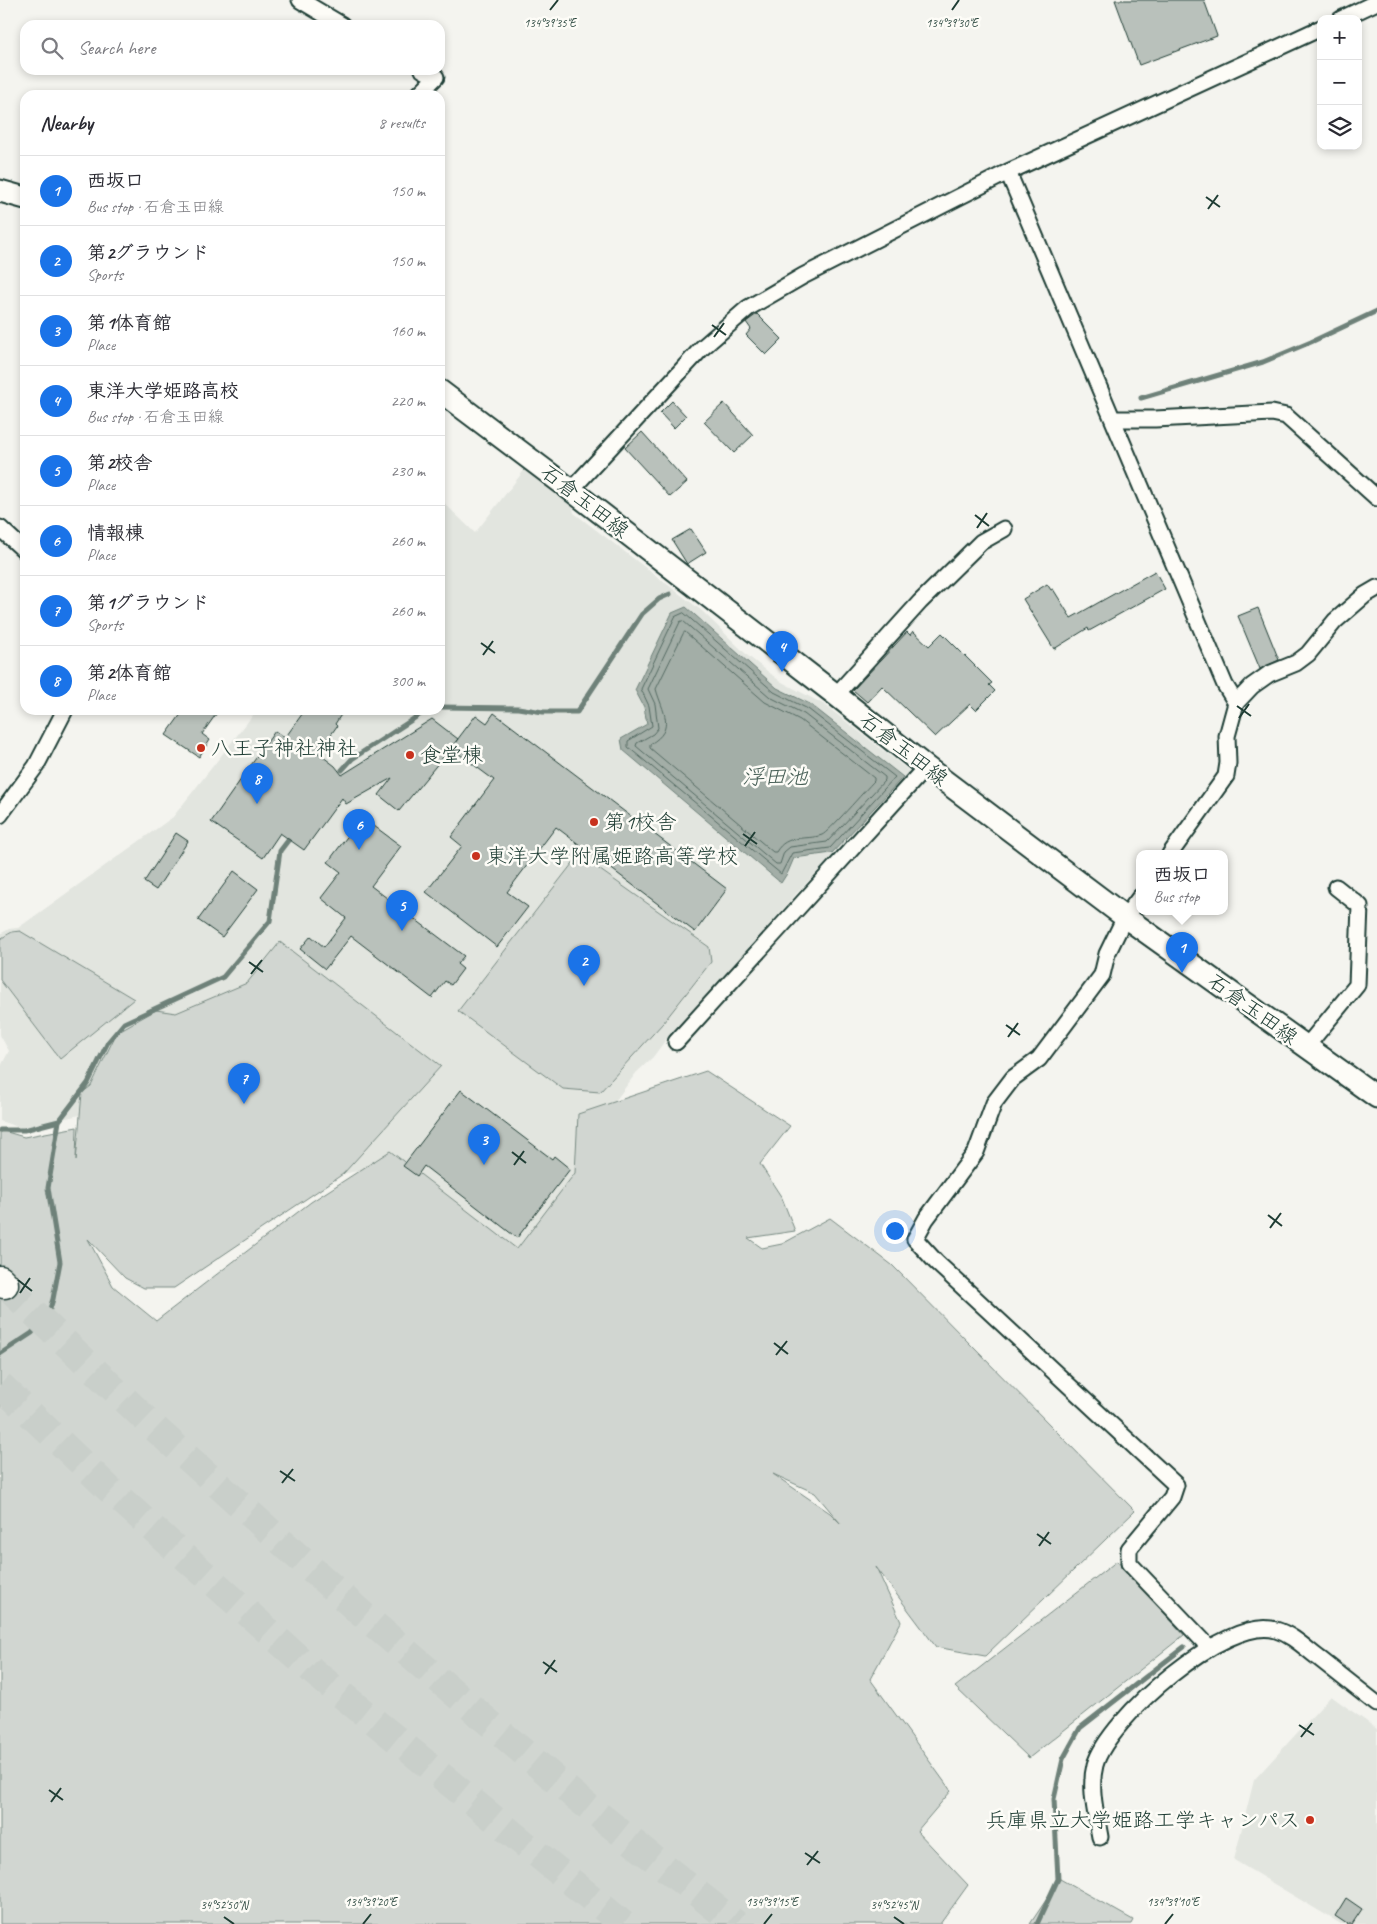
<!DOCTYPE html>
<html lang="en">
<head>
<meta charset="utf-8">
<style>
  :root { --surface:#fff; --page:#f2f2f3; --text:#2b2b33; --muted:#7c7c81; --line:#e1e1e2; --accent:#1a73e8 }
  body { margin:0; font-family:Caveat,"Klee One",sans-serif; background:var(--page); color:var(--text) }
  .controls { position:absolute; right:15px; top:15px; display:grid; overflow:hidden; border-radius:10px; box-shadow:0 2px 8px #0003 }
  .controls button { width:45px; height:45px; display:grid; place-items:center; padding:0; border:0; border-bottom:1px solid var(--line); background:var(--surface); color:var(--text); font:25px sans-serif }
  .you { position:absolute; left:894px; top:1230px; width:18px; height:18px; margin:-12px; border:4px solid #fff; border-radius:50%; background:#1a73e8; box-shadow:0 0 0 8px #1a73e833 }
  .badge { display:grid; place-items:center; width:32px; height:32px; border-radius:50%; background:var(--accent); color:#fff; font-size:16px; font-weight:700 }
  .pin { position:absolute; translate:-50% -41px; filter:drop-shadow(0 1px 2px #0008) }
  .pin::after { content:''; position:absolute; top:26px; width:18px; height:15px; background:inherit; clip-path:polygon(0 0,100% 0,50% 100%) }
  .popup { position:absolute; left:1136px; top:850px; width:92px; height:65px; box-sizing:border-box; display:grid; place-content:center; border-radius:10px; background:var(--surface); filter:drop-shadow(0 1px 4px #0005); font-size:16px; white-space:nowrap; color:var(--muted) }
  .popup b { font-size:19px; color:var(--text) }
  .popup::after { content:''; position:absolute; left:50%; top:100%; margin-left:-10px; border:10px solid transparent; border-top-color:var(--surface) }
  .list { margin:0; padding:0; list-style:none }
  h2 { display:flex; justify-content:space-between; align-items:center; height:65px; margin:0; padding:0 20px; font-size:21px }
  h2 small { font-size:16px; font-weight:400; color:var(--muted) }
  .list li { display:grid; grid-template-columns:32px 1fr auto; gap:15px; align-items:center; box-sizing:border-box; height:70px; padding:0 20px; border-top:1px solid var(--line) }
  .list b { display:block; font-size:19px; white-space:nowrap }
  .list p { margin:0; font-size:16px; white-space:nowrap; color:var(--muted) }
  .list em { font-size:16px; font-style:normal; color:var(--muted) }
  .icon { flex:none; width:28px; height:28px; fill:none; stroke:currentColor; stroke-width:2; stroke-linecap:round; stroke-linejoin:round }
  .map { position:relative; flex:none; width:1377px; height:1924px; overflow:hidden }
  .search { position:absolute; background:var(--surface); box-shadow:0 2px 8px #0003; left:20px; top:20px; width:425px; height:55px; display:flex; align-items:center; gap:12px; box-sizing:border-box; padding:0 18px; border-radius:15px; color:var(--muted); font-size:19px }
  .panel { position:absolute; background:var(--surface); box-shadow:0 2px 8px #0003; left:20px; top:90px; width:425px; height:625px; border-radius:15px }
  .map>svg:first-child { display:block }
</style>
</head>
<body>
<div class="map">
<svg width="1377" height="1924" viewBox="0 0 1377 1924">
  <rect width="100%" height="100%" fill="#f4f4ef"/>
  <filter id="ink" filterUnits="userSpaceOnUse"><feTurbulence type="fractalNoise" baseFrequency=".02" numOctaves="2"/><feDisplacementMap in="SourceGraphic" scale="10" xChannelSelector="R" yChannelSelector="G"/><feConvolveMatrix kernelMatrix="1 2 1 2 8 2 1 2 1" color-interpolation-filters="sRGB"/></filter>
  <g filter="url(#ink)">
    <path fill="#e2e5df" d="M526,468L572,504L574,513L702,611L748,656L780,681L825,705L908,770L909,775L796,894L703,1002L670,1034L653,1057L636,1073L590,1135L582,1170L517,1249L385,1166L342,1174L174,1288H144L125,1278L72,1209L80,1115L21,1128L0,1121V1068L9,1051L0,1035V934L9,929L18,928L173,817L257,710H440V499L475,533Z
      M1331,1696L1377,1729V1924H1341L1234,1860L1254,1780Z"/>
    <path fill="#d1d6d1" stroke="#788a82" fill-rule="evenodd" d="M579,855L709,947L711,962L663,1023L600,1092L563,1089L458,1011Z
      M20,931L134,999L60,1059L0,980V939L12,932Z
      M280,942L441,1066L343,1174L174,1288H144L125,1278L88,1239L113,1286L156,1321L311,1202L390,1151L517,1249L575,1173L578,1114L706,1071L790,1126L760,1164L782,1198L795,1231L748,1238L762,1248L782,1244L830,1218L892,1265L1135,1511L985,1656L936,1647L876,1567L901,1622L870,1679L951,1791L917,1831L968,1885L940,1924H0V1130L24,1137L77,1127L76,1161L82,1093L91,1086L117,1032L156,1010L176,1013L247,983ZM773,1474L815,1493L841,1524L830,1513Z
      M1117,1561L1184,1635L1029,1758L955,1687Z
      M1060,1879L1133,1920L1131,1924H1030Z"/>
    <path fill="#a3aea7" stroke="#6e8179" d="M686,607L777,688L810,704L903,777L832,853L794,858L788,872L781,883L623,750L621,739L647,724L644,707L635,690L672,613Z"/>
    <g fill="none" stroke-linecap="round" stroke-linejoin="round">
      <path stroke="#546a62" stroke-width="1" d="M684,613L774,692L808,709L895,777L830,848L792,853L781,874L628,747V741L652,726L649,706L641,689L675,617Z
        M683,621L770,697L804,714L885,777V780L827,842L790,847L784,852L780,864H776L636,746L637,743L653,734L658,728L655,704L648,689L680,622Z
        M685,632L765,702L800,720L874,778V781C866,789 828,833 822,835C805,841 787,833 776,852H773L650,748V744C677,729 662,711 656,689L683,634Z"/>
      <path stroke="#6e8179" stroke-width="5" d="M1141,398L1263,362L1311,342L1377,311
        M440,707L518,708L543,712H577L642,614L659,599L670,594
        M342,770L352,759L427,710
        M0,1130H24L59,1121
        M0,1354L32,1333L49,1312L53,1299L60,1262L48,1188L59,1121L88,1083L108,1042L124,1023L223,977L270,921L280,851L293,834
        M1037,1924L1058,1879L1054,1799L1063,1759L1080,1728L1184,1647"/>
    </g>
    <path fill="#b9c1bb" stroke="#1f3d34" d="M1115,0H1204L1217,36L1139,65Z
      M757,314L782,339L766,355L746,335L751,329L746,322Z
      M672,401L686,416L674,428L660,413Z
      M724,403L753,435L734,453L704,422Z
      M642,432L687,482L670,497L625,448Z
      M691,529L706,552L687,564L672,540Z
      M1155,571L1165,589L1089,631L1088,628L1054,649L1023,599L1047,584L1051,590L1053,589L1071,618Z
      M1258,608L1279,660L1260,669L1238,616Z
      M913,631L929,646L942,633L992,683L989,685L995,691L976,710L970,704L935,737L882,686L867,702L853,690L907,632L910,635Z
      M184,710H219L202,734L210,740L199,757L166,735Z
      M305,710H344L335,724L337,726L318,753L335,766L342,775L432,719L458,739L399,811L379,795L392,778L346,804L342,798L304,850L280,833L263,858L211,822L275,731L285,738Z
      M494,713L727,889L695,932L556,827L507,892L528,907L497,947L426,892L462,846L451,837L494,780L451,748L476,715L487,723Z
      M362,817L401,846L371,886L464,956L457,964L463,969L451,985L445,981L432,998L351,936L325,969L300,949L311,936L324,947L346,918L321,898L341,872L328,862Z
      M176,833L188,841L156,890L144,882Z
      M234,871L258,889L222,937L198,920Z
      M461,1090L552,1159L554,1156L570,1169L517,1238L424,1166L417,1176L403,1166Z
      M1346,1898L1362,1909L1352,1924H1347L1335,1916Z"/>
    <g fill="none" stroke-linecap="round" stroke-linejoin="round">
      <path stroke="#c9cfca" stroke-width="28" stroke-dasharray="28 14" stroke-linecap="butt" d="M4,1284L158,1431L363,1615L576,1797L736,1924
        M0,1385L109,1489L315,1673L623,1924"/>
      <defs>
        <path id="street" d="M300,0L342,25
          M1341,19L1377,2
          M418,95L436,77L423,70
          M1008,172L1225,685L1236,703
          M1113,419H1155L1272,413L1286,416L1377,498
          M571,490L702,348L748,308L803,276L1008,172L1321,28
          M0,528L25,551
          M836,695L920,602L981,542L1004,529
          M0,815L36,766L65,710
          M1170,854L1226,776L1228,763L1227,736L1236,703L1252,686L1269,674L1296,663L1308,654L1335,621L1365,595L1377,588
          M1140,897L1125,917L1107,954L1102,975L1039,1059L1013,1078L994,1103L976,1152L926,1219L915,1239L936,1262L1176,1485L1172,1497L1129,1549V1563L1210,1648
          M676,1042L926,767
          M1306,1047L1357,985L1360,906L1336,887
          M1100,1837C1096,1814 1089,1788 1095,1765C1108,1719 1226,1615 1276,1630C1293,1635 1306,1649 1320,1659C1339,1674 1358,1689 1377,1704"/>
        <path id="secondary" d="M0,191L25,198
          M440,391L571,490L836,695L926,767L1125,917L1377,1097"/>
        <path id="highway" d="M0,1280L4,1284"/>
      </defs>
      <use href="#street" stroke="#1f3d34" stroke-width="19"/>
      <use href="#secondary" stroke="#1f3d34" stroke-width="25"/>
      <use href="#highway" stroke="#1f3d34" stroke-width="31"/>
      <use href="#street" stroke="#fdfcf7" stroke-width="15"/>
      <use href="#secondary" stroke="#fdfcf7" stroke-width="21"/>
      <use href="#highway" stroke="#fdfcf7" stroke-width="28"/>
    </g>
  </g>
  <path fill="none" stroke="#1f3d34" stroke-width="2" d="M550,10L558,0M952,10L959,0M1206,197L1220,207M1208,209L1218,195M712,325L726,335M714,337L724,323M975,515L989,526M977,528L987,513M481,643L495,653M483,655L493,641M1237,706L1251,716M1239,718L1249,704M743,834L757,844M745,846L755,832M249,962L263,972M251,974L262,960M1006,1025L1020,1035M1008,1037L1018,1023M512,1152L526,1163M514,1165L524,1151M1268,1215L1282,1226M1270,1228L1281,1213M18,1280L32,1291M20,1293L30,1278M774,1343L788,1354M776,1355L787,1341M280,1471L295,1481M282,1483L293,1469M1037,1534L1051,1544M1039,1546L1049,1532M543,1662L557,1672M545,1674L555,1660M1299,1725L1314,1735M1301,1737L1312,1723M49,1790L63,1800M51,1802L61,1788M805,1853L820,1863M807,1865L818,1851M224,1917L234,1924M894,1917L904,1924M363,1924L371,1914M764,1924L772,1914M1165,1924L1173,1914"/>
  <g fill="#c8321e" stroke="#fdfcf7" stroke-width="2">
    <circle cx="201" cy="748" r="5"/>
    <circle cx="410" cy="755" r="5"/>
    <circle cx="594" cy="822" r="5"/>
    <circle cx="476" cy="856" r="5"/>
    <circle cx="1310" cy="1820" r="5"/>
  </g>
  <g text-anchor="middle" stroke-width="5" stroke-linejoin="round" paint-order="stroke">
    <g font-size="21" fill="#1f3d34" stroke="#fdfcf7">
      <text transform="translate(585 501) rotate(38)" y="7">石倉玉田線</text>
      <text transform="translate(904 749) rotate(38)" y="7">石倉玉田線</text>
      <text transform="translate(1253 1009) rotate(36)" y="7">石倉玉田線</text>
    </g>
    <g font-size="21" fill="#1f3d34" stroke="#fdfcf7" text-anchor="start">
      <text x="211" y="755">八王子神社神社</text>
      <text x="420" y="762">食堂棟</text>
      <text x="604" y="829">第1校舎</text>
      <text x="486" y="863">東洋大学附属姫路高等学校</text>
      <text x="1300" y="1827" text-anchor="end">兵庫県立大学姫路工学キャンパス</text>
    </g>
    <g font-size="22" font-style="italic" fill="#475f56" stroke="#fdfcf7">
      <text x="775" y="784">浮田池</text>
    </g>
  </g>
  <g font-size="12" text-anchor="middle" fill="#1f3d34" stroke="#fdfcf7" stroke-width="5" stroke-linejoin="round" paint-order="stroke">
    <text x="550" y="27">134°39'35"E</text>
    <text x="952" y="27">134°39'30"E</text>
    <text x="371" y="1906">134°39'20"E</text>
    <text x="772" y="1906">134°39'15"E</text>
    <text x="1173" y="1906">134°39'10"E</text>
    <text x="224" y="1909">34°52'50"N</text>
    <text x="894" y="1909">34°52'45"N</text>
  </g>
</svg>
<div class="controls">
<button>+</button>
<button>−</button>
<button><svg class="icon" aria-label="layers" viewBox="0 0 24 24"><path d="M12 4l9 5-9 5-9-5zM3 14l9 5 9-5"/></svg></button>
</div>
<div class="you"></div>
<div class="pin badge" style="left:1182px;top:973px">1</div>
<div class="popup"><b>西坂口</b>Bus stop</div>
<div class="pin badge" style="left:584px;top:986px">2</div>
<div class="pin badge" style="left:484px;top:1165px">3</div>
<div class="pin badge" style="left:782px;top:672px">4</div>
<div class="pin badge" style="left:402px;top:931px">5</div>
<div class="pin badge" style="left:359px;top:850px">6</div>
<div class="pin badge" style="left:244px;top:1104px">7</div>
<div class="pin badge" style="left:257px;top:804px">8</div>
<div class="search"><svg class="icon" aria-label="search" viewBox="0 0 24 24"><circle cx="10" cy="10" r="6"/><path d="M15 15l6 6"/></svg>Search here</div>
<section class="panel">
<h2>Nearby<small>8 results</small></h2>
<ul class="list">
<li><span class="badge">1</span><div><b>西坂口</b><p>Bus stop · 石倉玉田線</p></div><em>150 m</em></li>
<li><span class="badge">2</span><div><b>第2グラウンド</b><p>Sports</p></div><em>150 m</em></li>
<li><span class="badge">3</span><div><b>第1体育館</b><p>Place</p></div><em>160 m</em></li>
<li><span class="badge">4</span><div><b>東洋大学姫路高校</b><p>Bus stop · 石倉玉田線</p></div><em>220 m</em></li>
<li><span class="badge">5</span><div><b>第2校舎</b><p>Place</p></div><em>230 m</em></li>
<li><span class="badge">6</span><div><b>情報棟</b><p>Place</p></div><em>260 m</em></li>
<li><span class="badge">7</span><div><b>第1グラウンド</b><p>Sports</p></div><em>260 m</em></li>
<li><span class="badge">8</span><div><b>第2体育館</b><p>Place</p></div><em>300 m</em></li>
</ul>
</section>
</div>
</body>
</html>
